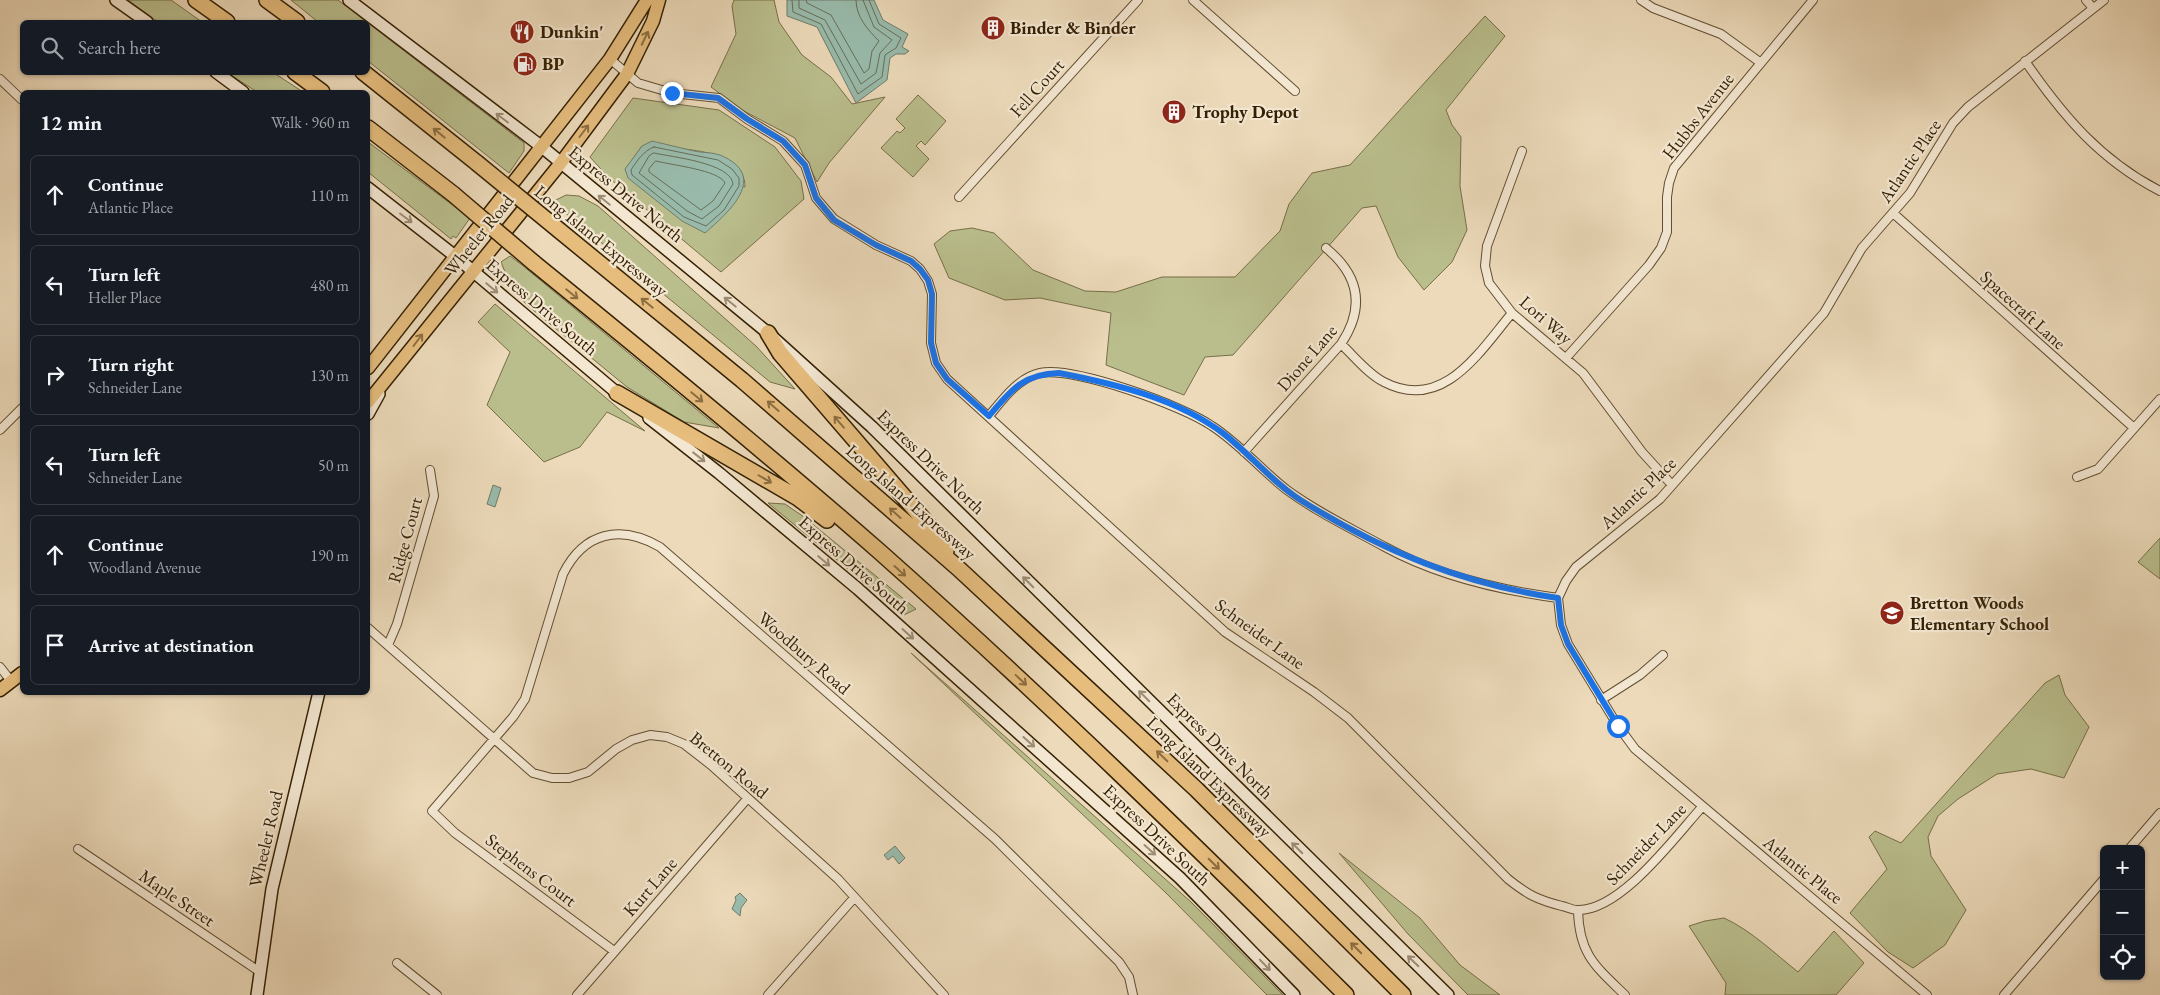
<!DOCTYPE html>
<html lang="en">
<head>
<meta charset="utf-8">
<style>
  :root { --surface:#171b24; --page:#242831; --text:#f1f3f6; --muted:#9ea1a6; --line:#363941 }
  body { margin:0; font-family:"EB Garamond",serif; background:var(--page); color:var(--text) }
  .controls { position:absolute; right:15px; bottom:15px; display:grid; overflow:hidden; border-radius:8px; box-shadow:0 1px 4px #0004 }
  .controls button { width:45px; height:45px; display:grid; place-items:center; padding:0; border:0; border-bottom:1px solid var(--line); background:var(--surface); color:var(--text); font:25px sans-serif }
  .stop { position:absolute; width:15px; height:15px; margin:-11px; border:4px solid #1a73e8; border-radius:50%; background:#fff }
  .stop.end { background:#1a73e8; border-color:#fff; box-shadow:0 1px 5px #0008 }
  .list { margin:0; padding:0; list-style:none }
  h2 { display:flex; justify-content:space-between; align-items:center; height:65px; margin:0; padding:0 20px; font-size:21px }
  h2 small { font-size:16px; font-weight:400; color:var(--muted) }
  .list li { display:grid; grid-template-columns:32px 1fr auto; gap:15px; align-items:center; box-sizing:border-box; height:80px; margin:0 10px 10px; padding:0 10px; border:1px solid var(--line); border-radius:8px }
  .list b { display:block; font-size:19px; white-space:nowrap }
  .list p { margin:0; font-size:16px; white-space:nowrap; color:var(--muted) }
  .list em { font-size:16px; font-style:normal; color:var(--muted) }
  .icon { flex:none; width:28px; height:28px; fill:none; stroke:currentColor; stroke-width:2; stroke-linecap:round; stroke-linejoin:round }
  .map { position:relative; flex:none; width:2160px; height:995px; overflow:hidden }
  .search { position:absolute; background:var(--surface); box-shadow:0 1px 4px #0004; left:20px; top:20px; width:350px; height:55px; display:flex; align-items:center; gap:12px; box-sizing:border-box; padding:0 18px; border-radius:8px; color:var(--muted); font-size:19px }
  .panel { position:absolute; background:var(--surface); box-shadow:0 1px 4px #0004; left:20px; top:90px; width:350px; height:605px; border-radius:8px }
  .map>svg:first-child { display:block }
</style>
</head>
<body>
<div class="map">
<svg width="2160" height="995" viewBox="0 0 2160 995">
  <rect width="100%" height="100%" fill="#ecdaba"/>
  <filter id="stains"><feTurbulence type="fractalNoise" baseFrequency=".004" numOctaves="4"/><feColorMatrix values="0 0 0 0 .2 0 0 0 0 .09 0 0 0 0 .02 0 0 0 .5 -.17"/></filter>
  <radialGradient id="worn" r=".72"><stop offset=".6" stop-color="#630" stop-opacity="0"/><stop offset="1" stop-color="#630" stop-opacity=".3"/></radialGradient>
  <path fill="#babe8d" stroke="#776f48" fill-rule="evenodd" d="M128,0H171L202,22H158Z
    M291,0H338L524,143V151L509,173L368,61V22H318Z
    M734,0H774L779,22L802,55L831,77L852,104L885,97L829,163L817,182L795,138L742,110L711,87L736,34L732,6Z
    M1485,16L1505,36L1446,110L1452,125L1461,137L1460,186L1467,230L1452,262L1424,290L1398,257L1376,206L1362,208L1233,355L1205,357L1184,395L1106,365L1111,313L1040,298L1005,300L949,278L934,244L950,231L972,228L994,233L1033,270L1085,291L1116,292L1162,277H1235L1280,231L1289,204L1312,173L1350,165Z
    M228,73H274L303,92H257Z
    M918,95L946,121L925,145L921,141L916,146L929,159L913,177L881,148L897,131L900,133L905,128L896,119Z
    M633,98L719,110L775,147L801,181L804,199L721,272L609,178L590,157ZM642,146C672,149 745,146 745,187L625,170Z
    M368,142L470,218L456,238L453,236L451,239L368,172Z
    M566,195L579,196L598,206L756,346L795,389L770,382L552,202Z
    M510,256L522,265L719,428L684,422L627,387L527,305L511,287L501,262Z
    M495,304L645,431L607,412L580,447L544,462L487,405L510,352L478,322Z
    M768,503L785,504L804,517L916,609L904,615Z
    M2160,538V579L2138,562Z
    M911,653L1191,902L1283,995H1267L1165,892Z
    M2059,675L2065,695L2089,727L2064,778L2031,769L1997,774L1958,799L1938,816L1928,837L1931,856L1966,910L1945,945L1913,968L1888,952L1850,913L1887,869L1869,837L1875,831L1901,843L2045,683Z
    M1339,853L1420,918L1460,965L1500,995H1468L1408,934Z
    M1724,918C1752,931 1774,953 1798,972L1834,931L1864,963L1836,995H1725L1726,983L1689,926L1705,921Z"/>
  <path fill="#99bbac" stroke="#717d68" d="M787,0H874L883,20L908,34L902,47L909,51L905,54H896L890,58L887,80L856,103L817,27L787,16Z
    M652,141C666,144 680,148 694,151C702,153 712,152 720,155C770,176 729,212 705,233L682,221L628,178L625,169L642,146Z
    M493,485L501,488L495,507L487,504Z
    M895,846L905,858L899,864L893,856L888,860L884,855Z
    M740,893L747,900L741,908L740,916L732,909L736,900L735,897Z"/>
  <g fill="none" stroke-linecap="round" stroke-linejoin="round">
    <path stroke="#666e58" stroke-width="1" d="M792,0L793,12L821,24L858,94L882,77L885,55L896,48L901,38L879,24L869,0
      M799,0V8L825,20L861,84L876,73L880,53L892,40L874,27L863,0
      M806,0L807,3L831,15L864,73L869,69L872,51L879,41C868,30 856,17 856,0
      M654,147L718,160L732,169L739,178V186L724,210L706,226L684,217L632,175L631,170C637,161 643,151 654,147Z
      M654,153C672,157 731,163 733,184L719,206L702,219L687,211L639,173L649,156Z
      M656,161C671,165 719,170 725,183L713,201L701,210L649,172V169Z"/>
    <defs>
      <path id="minor" d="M1193,0L1295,91
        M1641,0L1653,8L1721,34L1761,63
        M2086,0L2093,8
        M610,59L638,83L672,93L719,98L747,119L783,141L805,165L816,198L834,219L876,245L911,261L920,269L928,281L932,294L931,343L936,363L947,379L1225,632L1314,692L1348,718L1508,879C1528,895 1538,900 1562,906C1567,907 1572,910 1577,910C1620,912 1675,837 1702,807
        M2025,61C2063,116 2100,160 2160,191
        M0,79L22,100
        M1522,151L1487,246L1485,266L1489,283L1512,313L1583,373L1642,452L1672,485
        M959,197L1138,0
        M1893,213L2134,428
        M1341,344C1355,357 1368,374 1384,382C1443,413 1480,351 1512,313
        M1566,358L1649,265L1661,248L1667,232V197L1669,183L1674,168L1813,0
        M989,416C1003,399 1018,378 1040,373C1073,366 1184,406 1212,426C1240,444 1261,470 1287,490C1317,512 1352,529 1385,547C1438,576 1499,590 1558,598
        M0,430L22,408
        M1244,452L1341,344C1365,308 1360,276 1326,248
        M2077,477L2098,469L2160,399
        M368,628L533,773L552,778H569L588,772L616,749L632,740L650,735L667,737L684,744L711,765L838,879L944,995
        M388,645L397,624L434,496L430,470
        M0,667L11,681
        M1601,700L1640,675L1663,655
        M78,849L260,972
        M2129,849L2160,813
        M1578,910C1579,954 1595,966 1625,995
        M614,951L455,833L432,811L513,717L525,699L563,574C584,532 620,524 660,547L995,839L1119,962L1129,977L1133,995
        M397,963L437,995
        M577,995L747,799
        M768,995L854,898
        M1927,995L1635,749L1618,726L1568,644L1561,625L1558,598L1566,581L1576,567L1660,499L1824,313L1862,248L1910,193L1953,123L1968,107L2104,0
        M2004,995L2104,879"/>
      <path id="secondary" d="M116,0L147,22
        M349,0L542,147L768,333L872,427L1448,995
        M216,72L243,92
        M368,188L455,256L623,398
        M368,414L379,394
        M649,418L719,473L858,589L1180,878L1294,995
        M257,995L272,889L319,692"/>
      <path id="primary" d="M368,368L610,59L647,0
        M368,402L560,164L627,74L653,21L659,0
        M0,690L22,673"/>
      <path id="motorway" d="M196,0L227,22
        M267,0L297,22
        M295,72L322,92
        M363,72L477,163
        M368,128L453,194
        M560,231L742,380L958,568L1197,790L1403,995
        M534,263C651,358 767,453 880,552C1040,694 1194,844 1346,995
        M768,333L780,353L930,527L946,551
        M617,393L798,498L827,520"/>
    </defs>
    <use href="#minor" stroke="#624e31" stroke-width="10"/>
    <use href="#secondary" stroke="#342003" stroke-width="14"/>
    <use href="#primary" stroke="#342003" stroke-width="15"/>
    <use href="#motorway" stroke="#342003" stroke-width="18"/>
    <use href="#minor" stroke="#f3e7d2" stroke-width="8"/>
    <use href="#secondary" stroke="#f3e7d2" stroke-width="11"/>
    <use href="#primary" stroke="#e6bd7d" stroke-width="12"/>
    <use href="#motorway" stroke="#e6bd7d" stroke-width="15"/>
    <defs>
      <path id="motorway-bridge" d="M477,163L560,231
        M453,194L534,263"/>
    </defs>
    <use href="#motorway-bridge" stroke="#342003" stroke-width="18" stroke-linecap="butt"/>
    <use href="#motorway-bridge" stroke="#e6bd7d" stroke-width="15"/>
  </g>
  <defs><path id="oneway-shaft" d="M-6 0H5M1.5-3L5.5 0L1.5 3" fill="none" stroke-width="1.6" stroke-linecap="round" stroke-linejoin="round" transform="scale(1.25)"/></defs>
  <g stroke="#8d6e40">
    <use href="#oneway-shaft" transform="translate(645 38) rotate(-64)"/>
    <use href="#oneway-shaft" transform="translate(584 131) rotate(-53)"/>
    <use href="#oneway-shaft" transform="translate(439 133) rotate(-141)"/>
    <use href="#oneway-shaft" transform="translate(572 294) rotate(39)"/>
    <use href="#oneway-shaft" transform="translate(647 303) rotate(-141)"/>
    <use href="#oneway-shaft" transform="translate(418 340) rotate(-53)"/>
    <use href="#oneway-shaft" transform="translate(697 397) rotate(40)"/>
    <use href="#oneway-shaft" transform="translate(773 406) rotate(-139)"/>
    <use href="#oneway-shaft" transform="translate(839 422) rotate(-131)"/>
    <use href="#oneway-shaft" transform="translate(765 479) rotate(30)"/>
    <use href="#oneway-shaft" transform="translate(895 513) rotate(-138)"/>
    <use href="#oneway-shaft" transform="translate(900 571) rotate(42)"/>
    <use href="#oneway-shaft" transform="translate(1021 680) rotate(43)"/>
    <use href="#oneway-shaft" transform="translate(1162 756) rotate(-136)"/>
    <use href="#oneway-shaft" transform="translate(1214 864) rotate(45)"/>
    <use href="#oneway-shaft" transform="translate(1356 948) rotate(-135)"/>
  </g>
  <g stroke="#9d8d75">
    <use href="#oneway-shaft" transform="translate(502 118) rotate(-143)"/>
    <use href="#oneway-shaft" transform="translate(604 200) rotate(-141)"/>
    <use href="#oneway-shaft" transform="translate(406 218) rotate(37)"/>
    <use href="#oneway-shaft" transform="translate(492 288) rotate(40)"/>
    <use href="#oneway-shaft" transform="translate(730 302) rotate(-141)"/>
    <use href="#oneway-shaft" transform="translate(699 457) rotate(38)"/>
    <use href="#oneway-shaft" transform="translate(824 561) rotate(40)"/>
    <use href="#oneway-shaft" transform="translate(1028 582) rotate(-135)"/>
    <use href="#oneway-shaft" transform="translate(908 634) rotate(42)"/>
    <use href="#oneway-shaft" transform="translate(1144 696) rotate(-135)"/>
    <use href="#oneway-shaft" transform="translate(1029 742) rotate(42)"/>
    <use href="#oneway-shaft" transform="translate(1297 848) rotate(-135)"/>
    <use href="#oneway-shaft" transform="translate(1150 850) rotate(42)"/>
    <use href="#oneway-shaft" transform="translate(1413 961) rotate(-136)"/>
    <use href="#oneway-shaft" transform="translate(1265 965) rotate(46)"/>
  </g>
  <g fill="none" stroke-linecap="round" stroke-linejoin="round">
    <path stroke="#1a73e8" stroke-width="6" d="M672,93L718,98L747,119L783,141L805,165L816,198L834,220L876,245L911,261L920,269L928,280L932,294L931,343L936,363L947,379L989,416C1011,390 1023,374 1059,373C1116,384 1178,399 1224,434C1251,455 1273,483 1302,501C1384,552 1463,584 1558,598L1561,625L1568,644L1618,726"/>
  </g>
  <defs>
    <symbol id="building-disc" viewBox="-11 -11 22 22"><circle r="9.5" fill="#8f2418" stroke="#f3e7d2"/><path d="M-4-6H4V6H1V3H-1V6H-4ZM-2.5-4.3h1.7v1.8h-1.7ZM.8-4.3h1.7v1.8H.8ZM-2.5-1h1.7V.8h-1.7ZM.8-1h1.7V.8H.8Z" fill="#fff"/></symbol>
    <symbol id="restaurant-disc" viewBox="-11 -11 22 22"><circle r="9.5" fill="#8f2418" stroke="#f3e7d2"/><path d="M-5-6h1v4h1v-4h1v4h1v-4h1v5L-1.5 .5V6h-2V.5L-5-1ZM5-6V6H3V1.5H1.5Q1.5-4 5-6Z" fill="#fff"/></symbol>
    <symbol id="fuel-disc" viewBox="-11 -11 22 22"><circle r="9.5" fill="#8f2418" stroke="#f3e7d2"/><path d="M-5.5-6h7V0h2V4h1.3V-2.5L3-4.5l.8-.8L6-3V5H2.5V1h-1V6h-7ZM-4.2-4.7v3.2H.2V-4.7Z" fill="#fff"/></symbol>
    <symbol id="school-disc" viewBox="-11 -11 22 22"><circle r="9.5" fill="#8f2418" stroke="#f3e7d2"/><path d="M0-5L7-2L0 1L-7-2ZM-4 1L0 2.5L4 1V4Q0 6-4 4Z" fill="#fff"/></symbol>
  </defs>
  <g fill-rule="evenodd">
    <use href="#building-disc" x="979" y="14" width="28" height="28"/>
    <use href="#restaurant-disc" x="508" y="18" width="28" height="28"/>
    <use href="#fuel-disc" x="511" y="50" width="28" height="28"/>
    <use href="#building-disc" x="1160" y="98" width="28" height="28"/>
    <use href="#school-disc" x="1878" y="599" width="28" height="28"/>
  </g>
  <g text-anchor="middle" stroke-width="4.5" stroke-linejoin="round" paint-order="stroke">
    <g font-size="18" font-weight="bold" fill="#342003" stroke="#f3e7d2" text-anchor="start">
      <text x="1010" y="34">Binder &amp; Binder</text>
      <text x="540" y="38">Dunkin'</text>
      <text x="542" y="70">BP</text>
      <text x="1192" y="118">Trophy Depot</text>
      <text x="1910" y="609">Bretton Woods<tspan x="1910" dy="21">Elementary School</tspan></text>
    </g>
    <g font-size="18" fill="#342003" stroke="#f3e7d2">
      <text transform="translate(1037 88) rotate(-48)" y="6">Fell Court</text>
      <text transform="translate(1698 116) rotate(-52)" y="6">Hubbs Avenue</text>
      <text transform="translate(1910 161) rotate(-56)" y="6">Atlantic Place</text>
      <text transform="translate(626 194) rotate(39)" y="6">Express Drive North</text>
      <text transform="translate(479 235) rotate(-51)" y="6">Wheeler Road</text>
      <text transform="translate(601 241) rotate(39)" y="6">Long Island Expressway</text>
      <text transform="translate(542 307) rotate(40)" y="6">Express Drive South</text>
      <text transform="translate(2023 310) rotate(42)" y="6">Spacecraft Lane</text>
      <text transform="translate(1546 320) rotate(41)" y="6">Lori Way</text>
      <text transform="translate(1307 358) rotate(-49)" y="6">Dione Lane</text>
      <text transform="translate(931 462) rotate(44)" y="6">Express Drive North</text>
      <text transform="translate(1638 493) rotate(-43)" y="6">Atlantic Place</text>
      <text transform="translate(911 502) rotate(41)" y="6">Long Island Expressway</text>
      <text transform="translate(405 540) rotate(-75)" y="6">Ridge Court</text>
      <text transform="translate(854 565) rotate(41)" y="6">Express Drive South</text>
      <text transform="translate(1260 634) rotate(36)" y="6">Schneider Lane</text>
      <text transform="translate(804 653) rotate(41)" y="6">Woodbury Road</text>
      <text transform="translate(1220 746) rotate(45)" y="6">Express Drive North</text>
      <text transform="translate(729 765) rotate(39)" y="6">Bretton Road</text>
      <text transform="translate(1209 777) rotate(44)" y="6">Long Island Expressway</text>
      <text transform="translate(1157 835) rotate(43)" y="6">Express Drive South</text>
      <text transform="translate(266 839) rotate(-77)" y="6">Wheeler Road</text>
      <text transform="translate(1646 844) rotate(-46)" y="6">Schneider Lane</text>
      <text transform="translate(531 870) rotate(37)" y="6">Stephens Court</text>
      <text transform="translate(1803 870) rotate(39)" y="6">Atlantic Place</text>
      <text transform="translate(650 887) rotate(-49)" y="6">Kurt Lane</text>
      <text transform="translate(177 898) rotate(34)" y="6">Maple Street</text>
    </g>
  </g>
  <rect width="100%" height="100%" filter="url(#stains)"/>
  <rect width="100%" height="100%" fill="url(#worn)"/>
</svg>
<div class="controls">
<button>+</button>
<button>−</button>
<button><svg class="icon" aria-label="locate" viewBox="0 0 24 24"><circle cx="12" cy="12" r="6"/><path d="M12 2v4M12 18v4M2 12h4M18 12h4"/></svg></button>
</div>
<div class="stop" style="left:1618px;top:726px"></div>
<div class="stop end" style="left:672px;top:93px"></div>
<div class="search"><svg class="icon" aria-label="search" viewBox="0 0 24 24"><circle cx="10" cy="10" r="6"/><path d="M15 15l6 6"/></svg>Search here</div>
<section class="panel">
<h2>12 min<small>Walk · 960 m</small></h2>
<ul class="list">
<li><svg class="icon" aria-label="ahead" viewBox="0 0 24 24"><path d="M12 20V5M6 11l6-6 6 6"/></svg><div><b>Continue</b><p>Atlantic Place</p></div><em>110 m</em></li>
<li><svg class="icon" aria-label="left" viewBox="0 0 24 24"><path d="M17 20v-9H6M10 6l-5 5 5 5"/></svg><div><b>Turn left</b><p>Heller Place</p></div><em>480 m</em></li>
<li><svg class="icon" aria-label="right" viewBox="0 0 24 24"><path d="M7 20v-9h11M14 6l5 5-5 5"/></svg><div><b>Turn right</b><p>Schneider Lane</p></div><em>130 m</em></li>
<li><svg class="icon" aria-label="left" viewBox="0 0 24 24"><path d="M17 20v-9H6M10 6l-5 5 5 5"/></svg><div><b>Turn left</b><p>Schneider Lane</p></div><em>50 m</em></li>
<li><svg class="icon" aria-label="ahead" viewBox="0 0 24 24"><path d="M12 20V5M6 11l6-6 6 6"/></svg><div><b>Continue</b><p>Woodland Avenue</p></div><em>190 m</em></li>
<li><svg class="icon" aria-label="arrive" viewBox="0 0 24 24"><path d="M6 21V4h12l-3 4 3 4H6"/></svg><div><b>Arrive at destination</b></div></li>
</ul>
</section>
</div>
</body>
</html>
